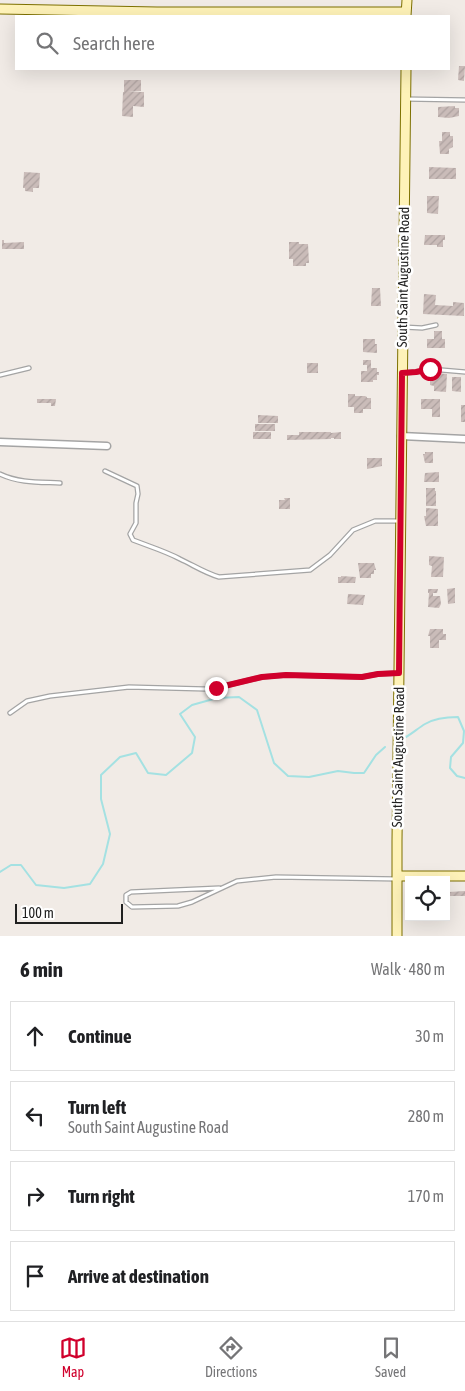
<!DOCTYPE html>
<html lang="en">
<head>
<meta charset="utf-8">
<style>
  :root { --surface:#fff; --page:#f6f6f6; --text:#202124; --muted:#757577; --line:#e0e0e0; --accent:#d0002c }
  body { margin:0; font-family:"Asap Condensed",sans-serif; background:var(--page); color:var(--text) }
  .controls { position:absolute; right:15px; bottom:15px; display:grid; overflow:hidden; border-radius:0px; box-shadow:0 5px 20px #0002 }
  .controls button { width:45px; height:45px; display:grid; place-items:center; padding:0; border:0; border-bottom:1px solid var(--line); background:var(--surface); color:var(--text); font:25px sans-serif }
  .scale { position:absolute; left:15px; bottom:12px; width:108px; box-sizing:border-box; padding-left:5px; border:2px solid #202020; border-top:0; font-size:14px; line-height:18px; white-space:nowrap; color:#202020; -webkit-text-stroke:4px #fff; paint-order:stroke }
  .stop { position:absolute; width:15px; height:15px; margin:-11px; border:4px solid #d0002c; border-radius:50%; background:#fff }
  .stop.end { background:#d0002c; border-color:#fff; box-shadow:0 1px 5px #0008 }
  .list { margin:0; padding:0; list-style:none }
  h2 { display:flex; justify-content:space-between; align-items:center; height:65px; margin:0; padding:0 20px; font-size:21px }
  h2 small { font-size:16px; font-weight:400; color:var(--muted) }
  .list li { display:grid; grid-template-columns:32px 1fr auto; gap:15px; align-items:center; box-sizing:border-box; height:70px; margin:0 10px 10px; padding:0 10px; border:1px solid var(--line); border-radius:0px }
  .list b { display:block; font-size:19px; white-space:nowrap }
  .list p { margin:0; font-size:16px; white-space:nowrap; color:var(--muted) }
  .list em { font-size:16px; font-style:normal; color:var(--muted) }
  .icon { flex:none; width:28px; height:28px; fill:none; stroke:currentColor; stroke-width:2; stroke-linecap:round; stroke-linejoin:round }
  .map { position:relative; flex:none; width:465px; height:936px; overflow:hidden }
  .search { position:absolute; background:var(--surface); box-shadow:0 5px 20px #0002; left:15px; right:15px; top:15px; height:55px; display:flex; align-items:center; gap:12px; box-sizing:border-box; padding:0 18px; border-radius:0px; color:var(--muted); font-size:19px }
  .sheet { height:385px; background:var(--surface) }
  nav { display:flex; justify-content:space-around; align-items:center; box-sizing:border-box; height:70px; border-top:1px solid var(--line); background:var(--surface); font-size:14px; color:var(--muted) }
  nav a { display:grid; justify-items:center; gap:2px }
  nav .on { color:var(--accent) }
  .map>svg:first-child { display:block }
</style>
</head>
<body>
<div class="map">
<svg width="465" height="936" viewBox="0 0 465 936">
  <defs>
    <pattern id="building-hatch" width="6" height="6" patternUnits="userSpaceOnUse" patternTransform="scale(1.25)"><rect width="6" height="6" fill="#cabcb9"/><path d="M-1 1l2-2M0 6l6-6M5 7l2-2" fill="none" stroke="#ada19f"/></pattern>
  </defs>
  <rect width="100%" height="100%" fill="#f1ebe6"/>
  <g fill="none" stroke-linecap="round" stroke-linejoin="round">
    <path stroke="#a4e1e2" stroke-width="2" d="M404,738C412,734 418,728 425,724C435,718 446,717 458,717L464,731L463,743L451,757L450,768L457,776L465,778
      M0,872L11,865H21L36,885L64,888L90,884L103,864L110,834L101,799V775L120,757L136,753L148,773L166,775L192,753L195,737L180,714L192,705L217,698L239,697L257,710L274,763L288,776L309,777L338,771L354,773H364L376,755L385,747"/>
  </g>
  <path fill="url(#building-hatch)" d="M459,66H465L464,81L458,80Z
    M124,80H141V91L128,92H144V107L133,106V117L122,116L123,92H124Z
    M455,106V108H459V116L449,118L438,117V107Z
    M442,132H450V136H453V147L449,149V154H440L439,141H442Z
    M429,167L456,168V179H429Z
    M24,172L40,173L39,188H33V192L25,191V188H23Z
    M427,196H439L438,214L427,213Z
    M425,235H445V240H443V247H437V245H424Z
    M2,240H4V243L24,242V249H2Z
    M289,242H299V244H308L309,263H306V266H293V259H289Z
    M372,288H380L381,306H371Z
    M424,294L436,295L435,305L453,306V302L464,303V316L423,314Z
    M434,331H442V339H445V348H427V339H434Z
    M363,339H375V344H377V353L363,352Z
    M363,360H371V368H377V372H379V375H377V380H373V382H361V371H367V365H363Z
    M307,363H318V373H307Z
    M434,373L447,374L446,392L434,391V386L430,385V380H434Z
    M452,377H461V392L452,391Z
    M348,394H355V396H365L367,397V398H371V409H363V413H354V407H348Z
    M37,399H56L55,406H51V403H37Z
    M421,399H440V417H432V409H421Z
    M461,405H465V422H461Z
    M258,415L278,416V423H258Z
    M255,424H275V431H255Z
    M253,432H271V439H253Z
    M299,432H331V433L341,432V439H334V438H331V439L287,440V435H299Z
    M425,452H433V463H425L423,454H425Z
    M367,458H382V466L367,469Z
    M439,472V482H424L425,473Z
    M426,488H435V491H436V506H426Z
    M284,498H290V509H279V500H285Z
    M426,508L438,509V526H426L424,516H426Z
    M429,556L444,557L443,577H431L432,566L429,565Z
    M358,563H374L376,570H374V574H371V578H360Z
    M341,576L356,577L355,583H338V577H341Z
    M455,588V603L448,604L447,589Z
    M428,589H438L437,593H433V596H440L441,604L439,608L428,607L429,593H428Z
    M348,594L365,595L363,605L347,604Z
    M430,629H443V634H446V640H439V648H430V636H428Z
    M465,891V896H449V892Z"/>
  <g fill="none" stroke-linecap="round" stroke-linejoin="round">
    <defs>
      <path id="lane" d="M406,99L465,100
        M403,327L422,328L436,325
        M403,373L416,372L430,369L465,372
        M0,375L29,368
        M105,471L137,486L138,494L136,503V523L130,534L133,540C148,546 165,551 180,559C193,565 205,573 219,577L310,570L330,555L353,530L375,521H400
        M0,474C19,483 39,482 60,483
        M10,713L27,701L50,696L129,687L205,689L216,688L262,677L286,675L362,677L378,674L398,673
        M219,888L131,892L126,895V902L132,907L178,906L192,902L237,881L276,877L397,879"/>
      <path id="street" d="M401,436L465,439
        M0,442L107,446"/>
      <path id="secondary" d="M0,9L157,12H406
        M406,16L407,0
        M398,876H465
        M397,936V841L406,69"/>
    </defs>
    <use href="#lane" stroke="#a4a4a4" stroke-width="5.5"/>
    <use href="#street" stroke="#a4a4a4" stroke-width="9"/>
    <use href="#secondary" stroke="#7e7100" stroke-width="11"/>
    <use href="#lane" stroke="#fff" stroke-width="3"/>
    <use href="#street" stroke="#fff" stroke-width="6"/>
    <use href="#secondary" stroke="#fef2b8" stroke-width="9"/>
  </g>
  <g fill="none" stroke-linecap="round" stroke-linejoin="round">
    <path stroke="#d0002c" stroke-width="6" d="M216,688L262,677L286,675L362,677L378,674L399,673L402,373L416,372L430,369"/>
  </g>
  <g text-anchor="middle" stroke-width="5" stroke-linejoin="round" paint-order="stroke">
    <g font-size="14" fill="#202020" stroke="#fff">
      <text transform="translate(403 277) rotate(-89)" y="5">South Saint Augustine Road</text>
      <text transform="translate(398 757) rotate(-89)" y="5">South Saint Augustine Road</text>
    </g>
  </g>
</svg>
<div class="controls">
<button><svg class="icon" aria-label="locate" viewBox="0 0 24 24"><circle cx="12" cy="12" r="6"/><path d="M12 2v4M12 18v4M2 12h4M18 12h4"/></svg></button>
</div>
<div class="scale">100 m</div>
<div class="stop" style="left:430px;top:369px"></div>
<div class="stop end" style="left:216px;top:688px"></div>
<div class="search"><svg class="icon" aria-label="search" viewBox="0 0 24 24"><circle cx="10" cy="10" r="6"/><path d="M15 15l6 6"/></svg>Search here</div>
</div>
<section class="sheet">
<h2>6 min<small>Walk · 480 m</small></h2>
<ul class="list">
<li><svg class="icon" aria-label="ahead" viewBox="0 0 24 24"><path d="M12 20V5M6 11l6-6 6 6"/></svg><div><b>Continue</b></div><em>30 m</em></li>
<li><svg class="icon" aria-label="left" viewBox="0 0 24 24"><path d="M17 20v-9H6M10 6l-5 5 5 5"/></svg><div><b>Turn left</b><p>South Saint Augustine Road</p></div><em>280 m</em></li>
<li><svg class="icon" aria-label="right" viewBox="0 0 24 24"><path d="M7 20v-9h11M14 6l5 5-5 5"/></svg><div><b>Turn right</b></div><em>170 m</em></li>
<li><svg class="icon" aria-label="arrive" viewBox="0 0 24 24"><path d="M6 21V4h12l-3 4 3 4H6"/></svg><div><b>Arrive at destination</b></div></li>
</ul>
</section>
<nav>
<a class="on"><svg class="icon" aria-label="map" viewBox="0 0 24 24"><path d="M3 6l6-2 6 2 6-2v14l-6 2-6-2-6 2zM9 4v14M15 6v14"/></svg>Map</a>
<a><svg class="icon" aria-label="directions" viewBox="0 0 24 24"><path d="M12 3l9 9-9 9-9-9zM9 14v-3h6M13 9l2 2-2 2"/></svg>Directions</a>
<a><svg class="icon" aria-label="saved" viewBox="0 0 24 24"><path d="M7 4h10v16l-5-4-5 4z"/></svg>Saved</a>
</nav>
</body>
</html>
